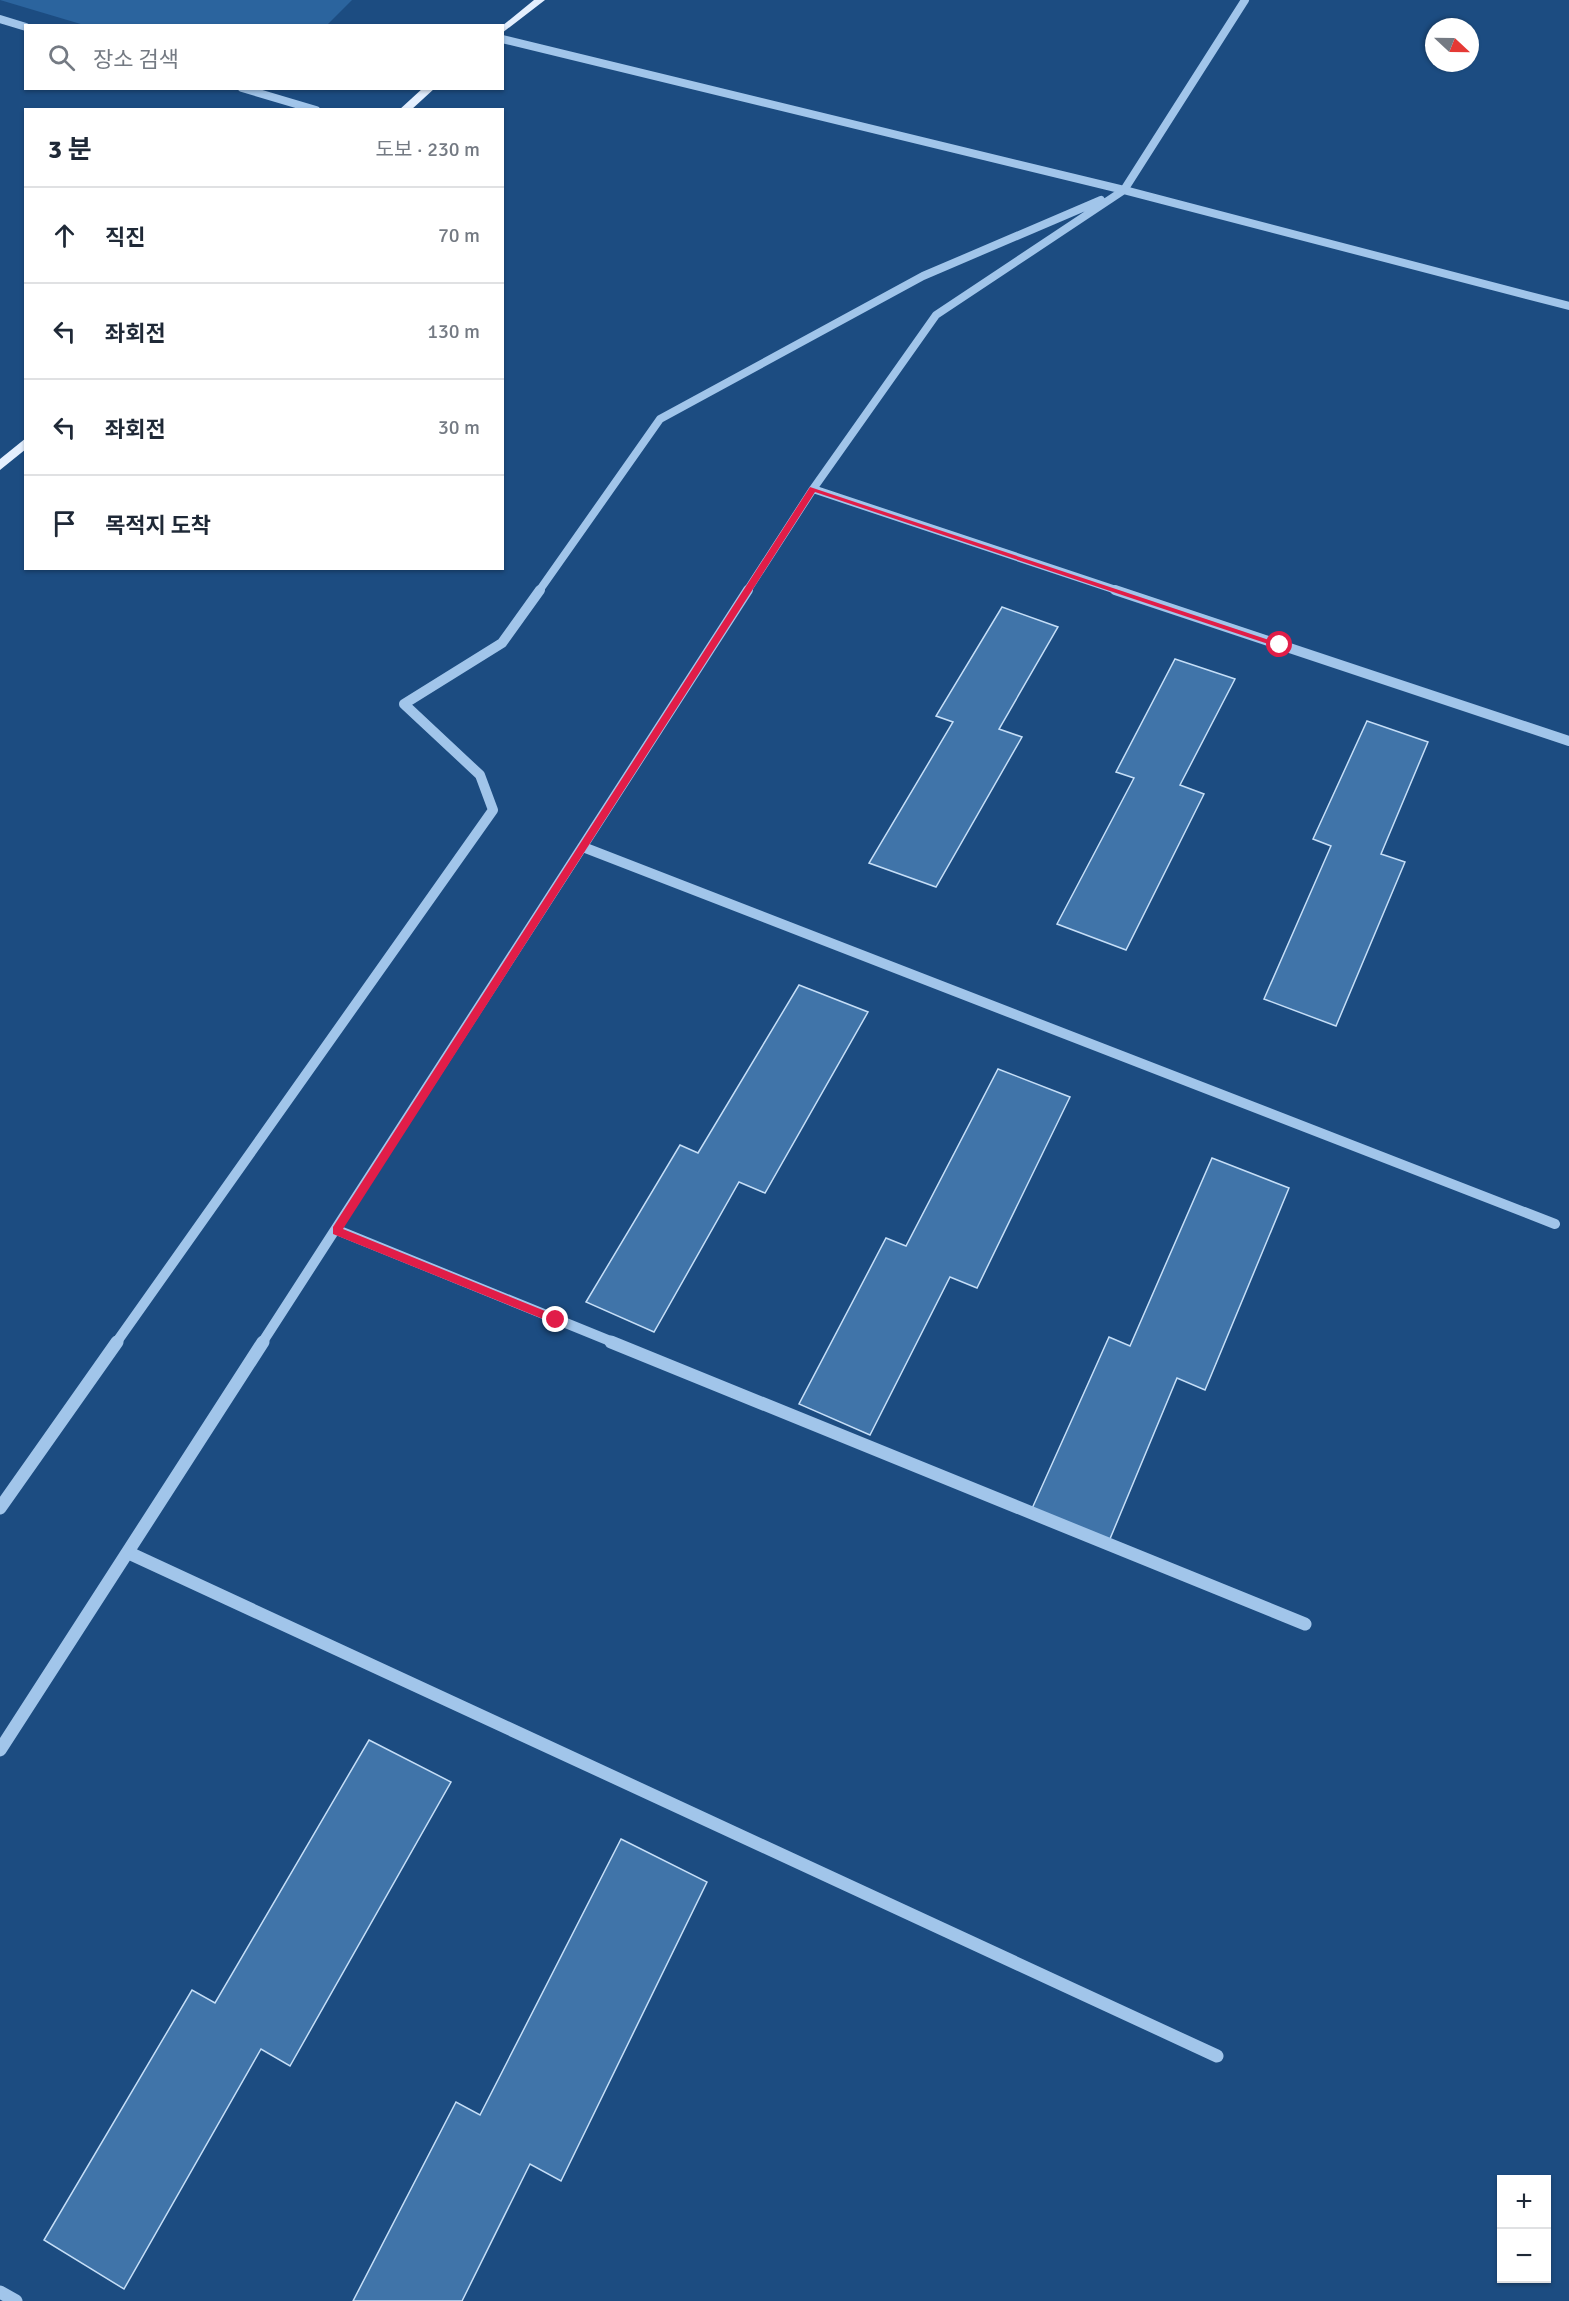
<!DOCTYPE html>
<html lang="ko">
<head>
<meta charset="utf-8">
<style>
  :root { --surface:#fff; --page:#f2f2f3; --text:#1f2937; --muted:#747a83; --line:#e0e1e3 }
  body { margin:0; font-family:Signika,"Noto Sans KR",sans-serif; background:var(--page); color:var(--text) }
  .controls { position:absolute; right:18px; bottom:18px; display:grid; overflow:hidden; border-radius:0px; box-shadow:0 2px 4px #0004 }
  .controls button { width:54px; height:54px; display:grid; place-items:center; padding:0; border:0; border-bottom:2px solid var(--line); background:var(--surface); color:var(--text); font:30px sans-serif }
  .compass { position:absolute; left:1425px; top:18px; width:54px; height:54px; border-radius:50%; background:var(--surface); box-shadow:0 2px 4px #0004; rotate:112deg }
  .stop { position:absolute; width:18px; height:18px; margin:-14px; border:4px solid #e11d48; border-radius:50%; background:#fff }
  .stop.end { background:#e11d48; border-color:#fff; box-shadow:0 2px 6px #0008 }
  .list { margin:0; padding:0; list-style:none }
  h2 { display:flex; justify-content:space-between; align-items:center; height:78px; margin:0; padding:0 24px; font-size:26px }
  h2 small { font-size:20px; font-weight:400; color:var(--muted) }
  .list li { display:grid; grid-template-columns:39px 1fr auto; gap:18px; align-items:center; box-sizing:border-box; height:96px; padding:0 24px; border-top:2px solid var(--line) }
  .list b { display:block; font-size:22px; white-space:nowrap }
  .list em { font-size:20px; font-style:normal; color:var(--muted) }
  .icon { flex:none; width:33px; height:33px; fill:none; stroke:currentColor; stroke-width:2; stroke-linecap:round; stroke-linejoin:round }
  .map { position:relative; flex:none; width:1569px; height:2301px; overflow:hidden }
  .search { position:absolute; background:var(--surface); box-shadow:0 2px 4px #0004; left:24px; top:24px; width:480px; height:66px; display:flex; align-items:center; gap:15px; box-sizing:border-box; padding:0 21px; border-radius:0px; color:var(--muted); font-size:22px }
  .panel { position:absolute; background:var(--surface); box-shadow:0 2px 4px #0004; left:24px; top:108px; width:480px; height:462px; border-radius:0px }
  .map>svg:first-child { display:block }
</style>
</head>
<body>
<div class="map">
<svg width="1569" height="2301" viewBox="0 0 1569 2301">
  <rect width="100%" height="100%" fill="#1c4c81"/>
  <path fill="#2b649e" d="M0,0H352L326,26L84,25Z"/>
  <path fill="#4074a9" stroke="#c5def7" stroke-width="1.5" d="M1002,607L1058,627L999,729L1022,737L936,887L869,863L953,722L936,716Z
    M1175,659L1235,679L1180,785L1204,794L1126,950L1057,924L1134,778L1116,772Z
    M1367,721L1428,742L1381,854L1405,862L1336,1026L1264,999L1331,846L1313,839Z
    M799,985L868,1012L765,1193L739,1182L654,1332L586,1302L680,1145L698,1153Z
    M998,1069L1070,1097L977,1288L950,1277L870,1435L799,1404L886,1238L906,1246Z
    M1212,1158L1289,1188L1205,1390L1177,1378L1107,1546L1030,1513L1109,1337L1130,1346Z
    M369,1740L451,1782L290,2066L261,2049L124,2289L44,2240L192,1990L215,2003Z
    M621,1839L707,1882L561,2181L530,2164L462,2301H353L456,2102L480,2115Z"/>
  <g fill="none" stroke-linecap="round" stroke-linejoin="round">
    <path stroke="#a1c5ea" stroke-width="8" d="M0,19L26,27
      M502,39L1124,190L1569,306
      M242,88L316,110
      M813,489L1119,591
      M539,591L660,419L923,276L1101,200
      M747,591L813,489L936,315L1124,190L1245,0"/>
    <path stroke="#a1c5ea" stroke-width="10" d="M1115,590L1569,741
      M583,847L1555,1224
      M337,1230L615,1343
      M116,1343L493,810L480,775L404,704L502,643L540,590
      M262,1343L748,590"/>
    <path stroke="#a1c5ea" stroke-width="13" d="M611,1342L1305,1624
      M0,1508L117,1342
      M129,1553L1217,2056
      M0,1750L263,1342
      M0,2292L16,2301"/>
    <path fill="#e4effe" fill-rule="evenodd" d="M534,0H545L502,33V26Z
      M423,88H435L411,110H399Z
      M26,438V449L0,470V459Z"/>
  </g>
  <path fill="#e11d48" d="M810,487L1284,645L1277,647L815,492L343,1229L560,1317V1323H553L333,1234V1227Z"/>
</svg>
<div class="controls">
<button>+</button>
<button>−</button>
</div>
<svg class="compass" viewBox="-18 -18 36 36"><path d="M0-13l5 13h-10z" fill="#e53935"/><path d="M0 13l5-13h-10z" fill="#747a83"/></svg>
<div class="stop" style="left:1280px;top:645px"></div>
<div class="stop end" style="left:556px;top:1320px"></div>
<div class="search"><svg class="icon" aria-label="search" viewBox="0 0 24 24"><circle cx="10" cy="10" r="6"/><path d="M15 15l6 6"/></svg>장소 검색</div>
<section class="panel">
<h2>3 분<small>도보 · 230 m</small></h2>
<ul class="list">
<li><svg class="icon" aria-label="ahead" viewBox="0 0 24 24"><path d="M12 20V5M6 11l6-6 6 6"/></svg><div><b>직진</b></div><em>70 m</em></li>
<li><svg class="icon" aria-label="left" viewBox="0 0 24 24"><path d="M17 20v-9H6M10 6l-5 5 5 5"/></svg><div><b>좌회전</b></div><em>130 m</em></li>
<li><svg class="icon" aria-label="left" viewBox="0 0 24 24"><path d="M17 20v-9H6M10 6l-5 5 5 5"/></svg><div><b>좌회전</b></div><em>30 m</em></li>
<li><svg class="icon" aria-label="arrive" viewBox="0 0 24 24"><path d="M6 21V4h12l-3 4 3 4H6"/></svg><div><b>목적지 도착</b></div></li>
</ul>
</section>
</div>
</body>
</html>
